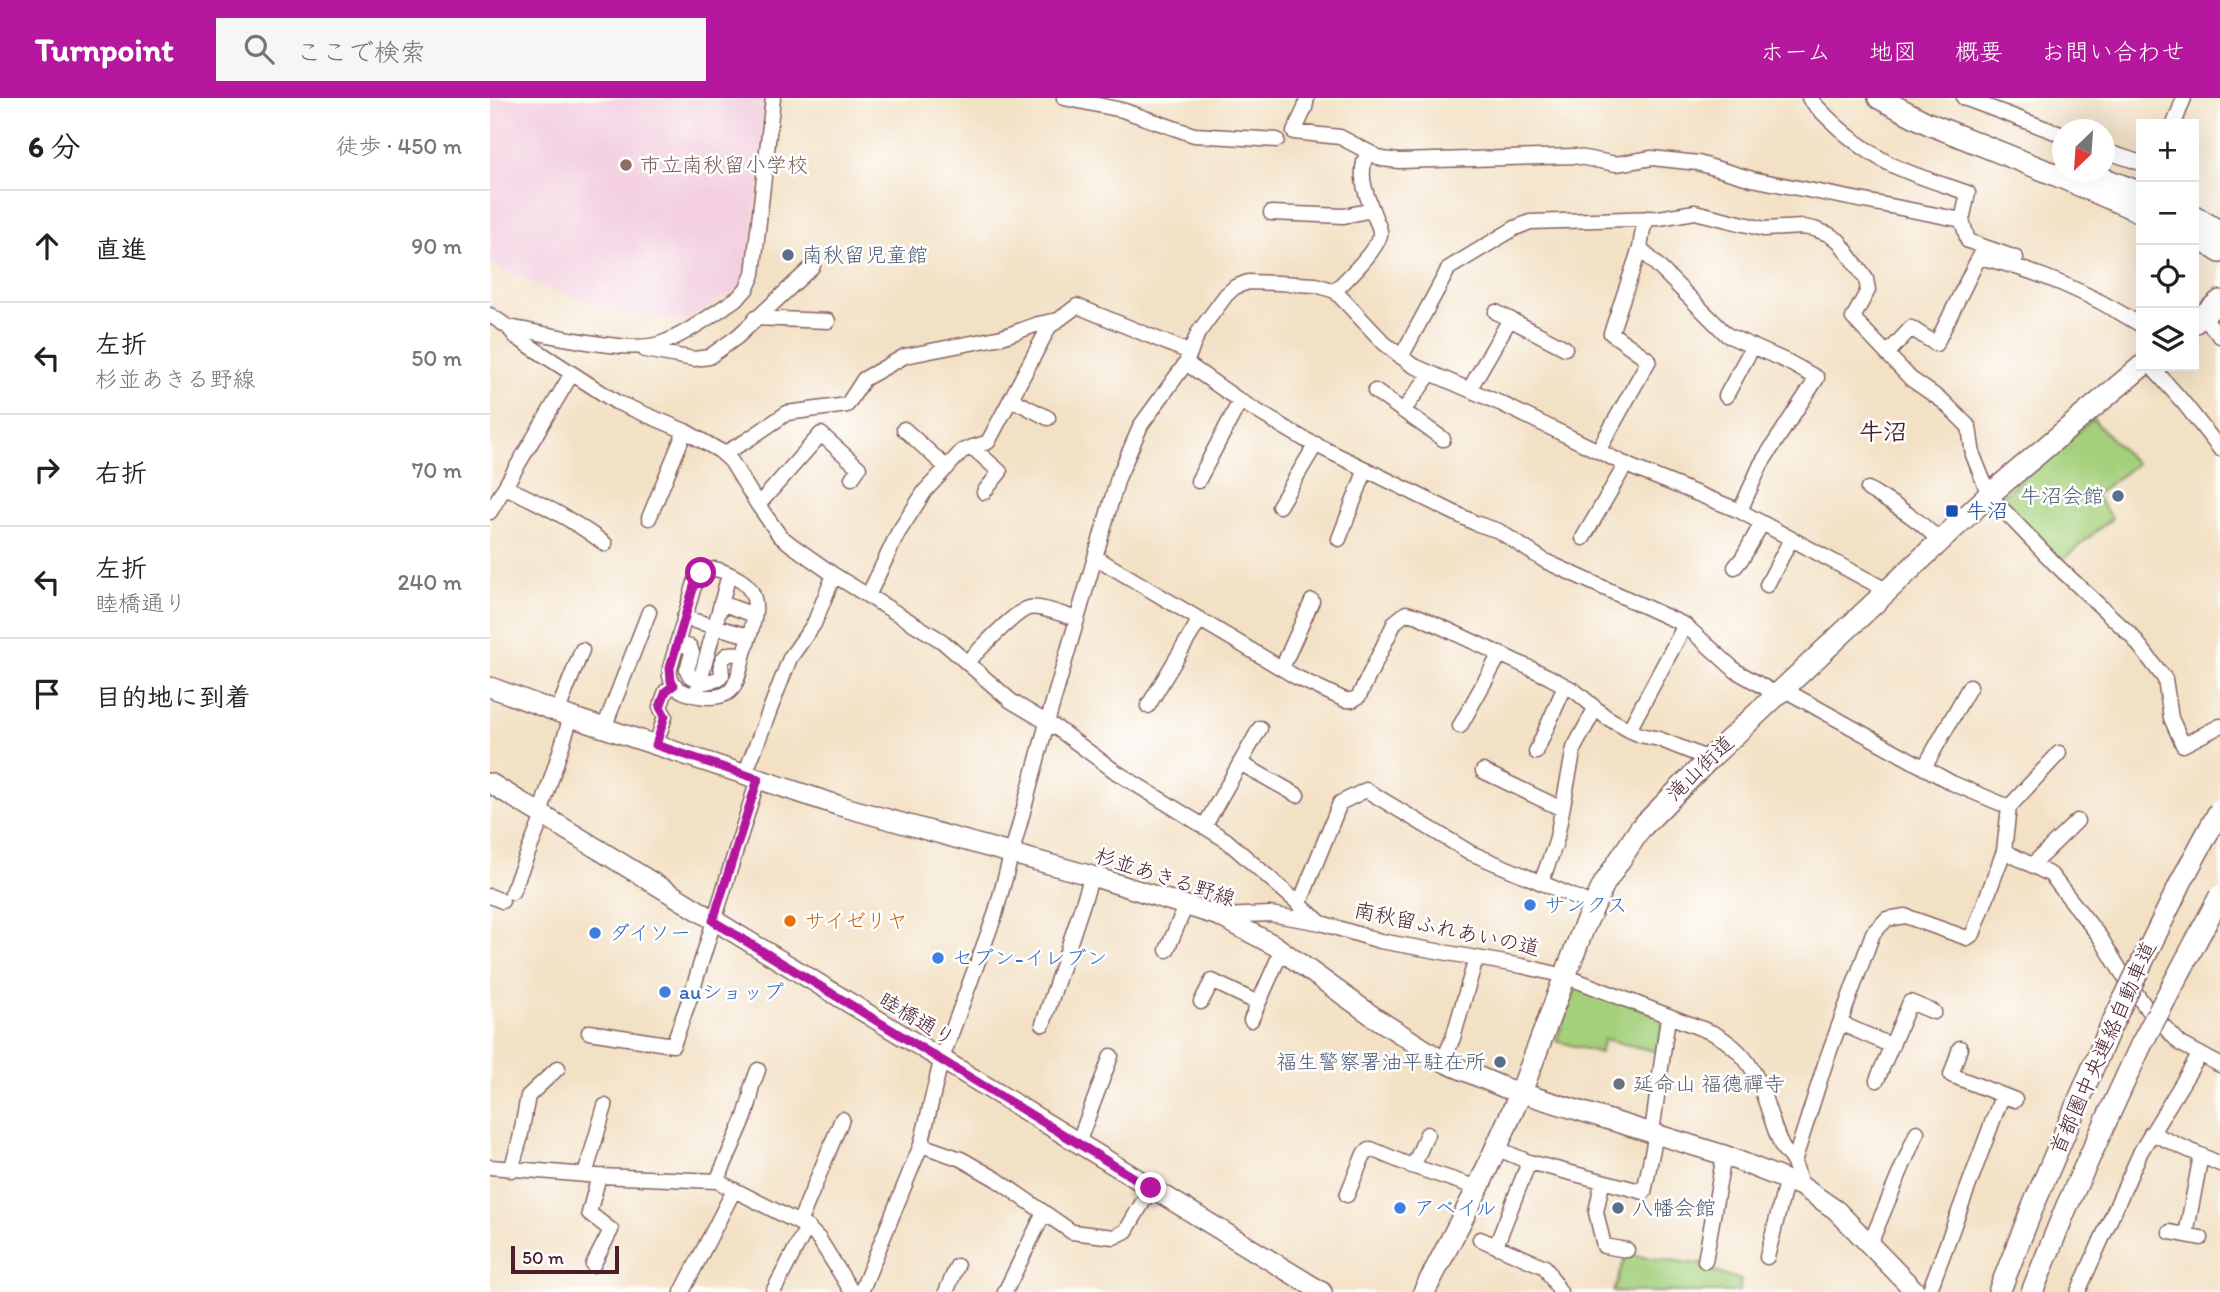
<!DOCTYPE html>
<html lang="ja">
<head>
<meta charset="utf-8">
<style>
  :root { --surface:#fff; --page:#f6f6f6; --text:#222; --muted:#767676; --line:#e0e0e0; --accent:#b5179e }
  body { margin:0; font-family:Itim,"Klee One",sans-serif; background:var(--page); color:var(--text) }
  .controls { position:absolute; right:21px; top:21px; display:grid; overflow:hidden; border-radius:0px; box-shadow:0 7px 28px #0002 }
  .controls button { width:63px; height:63px; display:grid; place-items:center; padding:0; border:0; border-bottom:2px solid var(--line); background:var(--surface); color:var(--text); font:35px sans-serif }
  .compass { position:absolute; left:1562px; top:21px; width:63px; height:63px; border-radius:50%; background:var(--surface); box-shadow:0 7px 28px #0002; rotate:205deg }
  .scale { position:absolute; left:21px; bottom:18px; width:108px; box-sizing:border-box; padding-left:7px; border:4px solid #4a1f2b; border-top:0; font-size:19px; line-height:24px; white-space:nowrap; color:#4a1f2b; -webkit-text-stroke:5px #fff; paint-order:stroke }
  .stop { position:absolute; width:21px; height:21px; margin:-16px; border:5px solid #b5179e; border-radius:50%; background:#fff }
  .stop.end { background:#b5179e; border-color:#fff; box-shadow:0 2px 7px #0008 }
  .list { margin:0; padding:0; list-style:none }
  h2 { display:flex; justify-content:space-between; align-items:center; height:91px; margin:0; padding:0 28px; font-size:30px }
  h2 small { font-size:23px; font-weight:400; color:var(--muted) }
  .list li { display:grid; grid-template-columns:46px 1fr auto; gap:21px; align-items:center; box-sizing:border-box; height:112px; padding:0 28px; border-top:2px solid var(--line) }
  .list b { display:block; font-size:26px; white-space:nowrap }
  .list p { margin:0; font-size:23px; white-space:nowrap; color:var(--muted) }
  .list em { font-size:23px; font-style:normal; color:var(--muted) }
  .icon { flex:none; width:38px; height:38px; fill:none; stroke:currentColor; stroke-width:2; stroke-linecap:round; stroke-linejoin:round }
  .map { position:relative; flex:none; width:1730px; height:1194px; overflow:hidden }
  header { display:flex; align-items:center; gap:42px; box-sizing:border-box; height:98px; padding:0 35px; background:var(--accent); color:#fff }
  header strong { font-size:33px }
  nav { display:flex; gap:38px; margin-inline-start:auto; font-size:24px }
  .search { width:490px; height:63px; background:var(--page); display:flex; align-items:center; gap:18px; box-sizing:border-box; padding:0 24px; border-radius:0px; color:var(--muted); font-size:26px }
  main { display:flex }
  aside { flex:1; background:var(--surface) }
  .map>svg:first-child { display:block }
</style>
</head>
<body>
<header>
<strong>Turnpoint</strong>
<div class="search"><svg class="icon" aria-label="search" viewBox="0 0 24 24"><circle cx="10" cy="10" r="6"/><path d="M15 15l6 6"/></svg>ここで検索</div>
<nav><a>ホーム</a><a>地図</a><a>概要</a><a>お問い合わせ</a></nav>
</header>
<main>
<aside>
<h2>6 分<small>徒歩 · 450 m</small></h2>
<ul class="list">
<li><svg class="icon" aria-label="ahead" viewBox="0 0 24 24"><path d="M12 20V5M6 11l6-6 6 6"/></svg><div><b>直進</b></div><em>90 m</em></li>
<li><svg class="icon" aria-label="left" viewBox="0 0 24 24"><path d="M17 20v-9H6M10 6l-5 5 5 5"/></svg><div><b>左折</b><p>杉並あきる野線</p></div><em>50 m</em></li>
<li><svg class="icon" aria-label="right" viewBox="0 0 24 24"><path d="M7 20v-9h11M14 6l5 5-5 5"/></svg><div><b>右折</b></div><em>70 m</em></li>
<li><svg class="icon" aria-label="left" viewBox="0 0 24 24"><path d="M17 20v-9H6M10 6l-5 5 5 5"/></svg><div><b>左折</b><p>睦橋通り</p></div><em>240 m</em></li>
<li><svg class="icon" aria-label="arrive" viewBox="0 0 24 24"><path d="M6 21V4h12l-3 4 3 4H6"/></svg><div><b>目的地に到着</b></div></li>
</ul>
</aside>
<div class="map">
<svg width="1730" height="1194" viewBox="0 0 1730 1194">
  <rect width="100%" height="100%" fill="#fff"/>
  <filter id="ink" filterUnits="userSpaceOnUse"><feTurbulence type="fractalNoise" baseFrequency=".0143" numOctaves="2"/><feDisplacementMap in="SourceGraphic" scale="14" xChannelSelector="R" yChannelSelector="G"/><feConvolveMatrix kernelMatrix="1 2 1 2 8 2 1 2 1" color-interpolation-filters="sRGB"/></filter>
  <filter id="wash" filterUnits="userSpaceOnUse"><feTurbulence type="fractalNoise" baseFrequency=".00686" numOctaves="4" result="noise"/><feDisplacementMap in="SourceGraphic" scale="28" xChannelSelector="R" yChannelSelector="G"/><feGaussianBlur stdDeviation="1.57" result="paint"/><feColorMatrix in="noise" values="0 0 0 0 0 0 0 0 0 0 0 0 0 0 0 0 0 1.4 0 .05"/><feComposite in="paint" operator="in"/></filter>
  <g filter="url(#wash)">
    <rect width="100%" height="100%" fill="#f3e1c5"/>
    <path fill="#f3cfdf" d="M0,0H279L259,166L251,185L245,193L193,224L131,213L58,191L4,168L0,162Z"/>
    <path fill="#a4d07c" stroke="#777854" stroke-width="2" d="M1603,321L1646,366L1605,397L1622,420L1570,464L1509,400Z
      M1088,886L1174,920L1168,954L1114,941L1110,955L1066,943Z
      M1136,1157L1219,1167V1172L1251,1182L1249,1194H1123Z"/>
  </g>
  <g filter="url(#ink)">
    <g fill="none" stroke-linecap="round" stroke-linejoin="round">
      <defs>
        <path id="minor" d="M574,0L632,12L704,37L787,42
          M817,0L815,10L804,34L850,39L892,61L909,63L1084,58L1126,66L1162,60L1208,65L1262,81L1472,122L1478,95C1452,86 1424,78 1400,66C1368,49 1342,26 1319,0
          M1474,0L1573,37
          M1684,26L1694,0
          M1615,53L1651,65
          M781,115L854,118L882,112
          M1472,122L1478,143L1526,160
          M1150,150L1237,237L1298,264L1327,280L1271,366L1250,413
          M845,193C857,181 886,153 890,137C891,131 888,127 886,122C877,99 866,76 878,54
          M1006,214L1075,250
          M0,217L18,229L26,239L126,304L195,333L230,353L241,363L268,407L290,438L303,448L344,477L452,543L521,603L568,631L626,674L736,742L831,825
          M1712,218L1730,238
          M265,220L338,223
          M18,229C53,235 137,256 169,246C194,238 226,214 249,199L257,190L263,176L283,0
          M155,252L204,261L219,259L247,239L323,168
          M1397,256L1421,230L1446,246L1489,159C1552,174 1597,194 1651,227
          M911,259L959,170L1025,130L1040,124L1169,120L1205,114L1274,131L1313,129L1324,131L1338,136L1349,143L1376,181L1378,192L1363,220L1421,281L1454,304L1479,329L1483,357L1499,397L1566,467L1642,538L1675,581L1681,620L1693,647L1730,628
          M696,265L750,303L814,341L985,425L1009,433L1055,463L1195,527L1246,573L1288,597
          M1661,268L1693,304L1730,351
          M979,292L1020,221
          M885,293L953,341
          M1236,298L1263,248
          M521,301L558,320
          M913,313L940,276
          M414,331L457,370
          M482,349L510,374L494,394
          M1108,353L1159,262L1121,235L1150,150L1153,131L1158,120
          M233,356L256,343L297,315L357,307L374,281L415,258L512,239L548,226L568,222
          M708,383L750,303
          M15,389C51,405 84,422 115,446
          M1378,391C1402,406 1430,421 1449,443
          M268,407L331,336L369,370L362,380
          M789,408L826,346
          M0,414L81,277
          M159,420L195,333
          M1093,440L1136,366
          M849,441L876,371
          M605,459L806,579L855,602H863L869,598L905,524L916,515L928,518L1057,578L1085,593L1116,619L1139,632L1150,637L1169,641L1219,661
          M1245,469L1253,459L1272,425
          M225,471C235,473 242,477 250,482C277,499 261,531 254,555C251,566 249,582 242,591C231,605 193,599 183,586C180,581 179,576 180,570L206,481L211,475Z
          M1277,487L1301,441
          M378,498L408,435L435,393L472,353L498,344L559,229L587,208L699,254
          M231,505L264,517
          M194,520L259,538
          M187,545L200,549L202,555L197,572L200,578L216,584L229,581L232,577L231,565C235,555 243,554 253,557
          M477,564C490,552 525,513 539,510C550,507 576,518 587,521
          M792,570L822,503
          M1293,591L1462,685L1519,709
          M206,597L237,484L241,477
          M658,608L710,521
          M67,615L92,552
          M970,628L1010,556
          M114,630L159,514
          M1139,632L1195,527
          M166,647L175,618L170,609L176,593L185,587
          M1046,654L1075,588
          M750,665L807,697
          M1434,670L1480,588
          M993,673L1072,711
          M255,676L300,560L324,526L344,477
          M50,716L81,619
          M714,729L770,630
          M1514,753L1561,777L1610,839L1630,872L1657,911L1691,946L1730,967
          M1542,767L1587,723
          M1051,785L1066,744L1084,650L1105,611
          M22,794L53,718
          M0,798L12,803
          M809,807L850,705L876,692L981,755L1104,807
          M731,818L780,816L831,825L890,843L1032,868L1075,878L1223,935C1274,962 1271,1002 1292,1049C1295,1054 1299,1057 1302,1062C1307,1069 1309,1079 1311,1088
          M677,852L696,807
          M711,904L722,883L768,905
          M761,922L792,852
          M1350,925L1402,948
          M553,926L602,778
          M99,934L183,947L201,897L268,681
          M1470,950L1461,977L1525,1002
          M953,963L963,940L986,860
          M1387,982L1420,904L1444,914
          M1162,1034L1178,919
          M1661,1035L1730,1066
          M588,1045L621,958
          M431,1047L471,1061L506,1081L582,1134L624,1139L636,1133L661,1090
          M1006,1050L1039,1064L1154,1094L1166,1036
          M1304,1064L1336,963L1383,835L1397,821L1415,818L1477,840L1483,836L1514,753L1519,709L1569,655
          M924,1067L937,1036
          M0,1069L109,1078L227,1083L317,1129L329,1141L362,1194
          M21,1072L30,1041L38,998L68,970
          M95,1077L115,1008
          M227,1083L255,1019L261,998V991L268,972
          M1112,1085L1106,1114L1114,1148L1137,1152
          M857,1097L874,1056L881,1051L919,1067L988,1090
          M309,1125L352,1021
          M1680,1134L1711,1140
          M1696,1137L1711,1057
          M990,1141L1055,1169L1070,1194
          M1380,1146L1427,1034
          M1006,1148L1039,1064
          M1277,1159L1297,1081
          M1215,1163L1234,1057
          M103,1167L121,1132L99,1115L109,1078
          M192,1194L244,1092
          M283,1194L317,1129
          M371,1194L431,1047L451,963L505,817L557,625L628,380L651,327L696,265L708,235L736,197L745,189L758,184L788,185L826,187L845,193L894,245L922,267L1012,306L1141,369L1250,413L1396,492
          M456,1194L467,1168
          M515,1194L554,1115
          M1439,1194L1512,998
          M1588,1194L1651,1053L1710,956"/>
        <path id="major" d="M0,589L81,619L347,707L602,778L729,818L784,847L884,919L956,965L1015,990L1234,1057L1311,1088L1346,1112L1426,1194
          M0,685L832,1194"/>
        <path id="highway" d="M1389,0L1437,25L1566,77L1651,114
          M1597,74L1651,95
          M1704,118L1730,134
          M1704,137L1730,154
          M1704,225L1730,203
          M934,1194L988,1090L1006,1050L1031,994L1093,831L1114,786L1150,731L1219,661L1499,397L1652,268
          M1509,1194L1544,1106L1620,930
          M1542,1194L1576,1110L1651,947"/>
      </defs>
      <use href="#minor" stroke="#856361" stroke-width="17"/>
      <use href="#major" stroke="#856361" stroke-width="22"/>
      <use href="#highway" stroke="#856361" stroke-width="24"/>
      <use href="#minor" stroke="#fff" stroke-width="14"/>
      <use href="#major" stroke="#fff" stroke-width="19"/>
      <use href="#highway" stroke="#fff" stroke-width="21"/>
      <defs>
        <path id="highway-bridge" d="M1620,930L1693,780L1730,712
          M1651,947L1730,798"/>
      </defs>
      <use href="#highway-bridge" stroke="#856361" stroke-width="24" stroke-linecap="butt"/>
      <use href="#highway-bridge" stroke="#fff" stroke-width="21"/>
    </g>
  </g>
  <g fill="none" stroke-linecap="round" stroke-linejoin="round" filter="url(#ink)">
    <path stroke="#b5179e" stroke-width="9" d="M211,475L206,481L180,570L181,583L184,587L176,593L170,609L175,618L166,647L268,681L223,823L661,1090"/>
  </g>
  <circle fill="#8d6e63" stroke="#fff" stroke-width="2.5" cx="136" cy="67" r="7"/>
  <g fill="#5c6f8a" stroke="#fff" stroke-width="2.5">
    <circle cx="298" cy="157" r="7"/>
    <circle cx="1628" cy="398" r="7"/>
    <circle cx="1010" cy="964" r="7"/>
    <circle cx="1128" cy="1110" r="7"/>
  </g>
  <rect fill="#1a4fb4" stroke="#fff" stroke-width="2.5" x="1455" y="406" width="14" height="14" rx="3.5"/>
  <g fill="#3f7fe0" stroke="#fff" stroke-width="2.5">
    <circle cx="1040" cy="807" r="7"/>
    <circle cx="105" cy="835" r="7"/>
    <circle cx="448" cy="860" r="7"/>
    <circle cx="175" cy="894" r="7"/>
    <circle cx="910" cy="1110" r="7"/>
  </g>
  <circle fill="#e8710a" stroke="#fff" stroke-width="2.5" cx="300" cy="823" r="7"/>
  <circle fill="#6b7280" stroke="#fff" stroke-width="2.5" cx="1129" cy="986" r="7"/>
  <g text-anchor="middle" stroke-width="5" stroke-linejoin="round" paint-order="stroke">
    <g font-size="21" fill="#785e54" stroke="#fff" text-anchor="start">
      <text x="150" y="74">市立南秋留小学校</text>
    </g>
    <g font-size="21" fill="#4e5e75" stroke="#fff" text-anchor="start">
      <text x="312" y="164">南秋留児童館</text>
      <text x="1614" y="405" text-anchor="end">牛沼会館</text>
      <text x="996" y="971" text-anchor="end">福生警察署油平駐在所</text>
      <text x="1142" y="1117">八幡会館</text>
    </g>
    <g font-size="21" fill="#164399" stroke="#fff" text-anchor="start">
      <text x="1476" y="420">牛沼</text>
    </g>
    <g font-size="21" fill="#4a1f2b" stroke="#fff">
      <text transform="translate(1210 670) rotate(-44)" y="7">滝山街道</text>
      <text transform="translate(675 779) rotate(18)" y="7">杉並あきる野線</text>
      <text transform="translate(957 831) rotate(12)" y="7">南秋留ふれあいの道</text>
      <text transform="translate(427 921) rotate(31)" y="7">睦橋通り</text>
      <text transform="translate(1613 950) rotate(-66)" y="7">首都圏中央連絡自動車道</text>
    </g>
    <g font-size="21" fill="#366cbe" stroke="#fff" text-anchor="start">
      <text x="1054" y="814">サンクス</text>
      <text x="119" y="842">ダイソー</text>
      <text x="462" y="867">セブン-イレブン</text>
      <text x="189" y="901">auショップ</text>
      <text x="924" y="1117">アベイル</text>
    </g>
    <g font-size="21" fill="#c56008" stroke="#fff" text-anchor="start">
      <text x="314" y="830">サイゼリヤ</text>
    </g>
    <g font-size="21" fill="#5b616d" stroke="#fff" text-anchor="start">
      <text x="1143" y="993">延命山 福德禪寺</text>
    </g>
    <g font-size="24" font-weight="bold" fill="#4a1f2b" stroke="#fff">
      <text x="1393" y="342">牛沼</text>
    </g>
  </g>
</svg>
<div class="controls">
<button>+</button>
<button>−</button>
<button><svg class="icon" aria-label="locate" viewBox="0 0 24 24"><circle cx="12" cy="12" r="6"/><path d="M12 2v4M12 18v4M2 12h4M18 12h4"/></svg></button>
<button><svg class="icon" aria-label="layers" viewBox="0 0 24 24"><path d="M12 4l9 5-9 5-9-5zM3 14l9 5 9-5"/></svg></button>
</div>
<svg class="compass" viewBox="-18 -18 36 36"><path d="M0-13l5 13h-10z" fill="#e53935"/><path d="M0 13l5-13h-10z" fill="#767676"/></svg>
<div class="scale">50 m</div>
<div class="stop" style="left:211px;top:475px"></div>
<div class="stop end" style="left:661px;top:1090px"></div>
</div>
</main>
</body>
</html>
